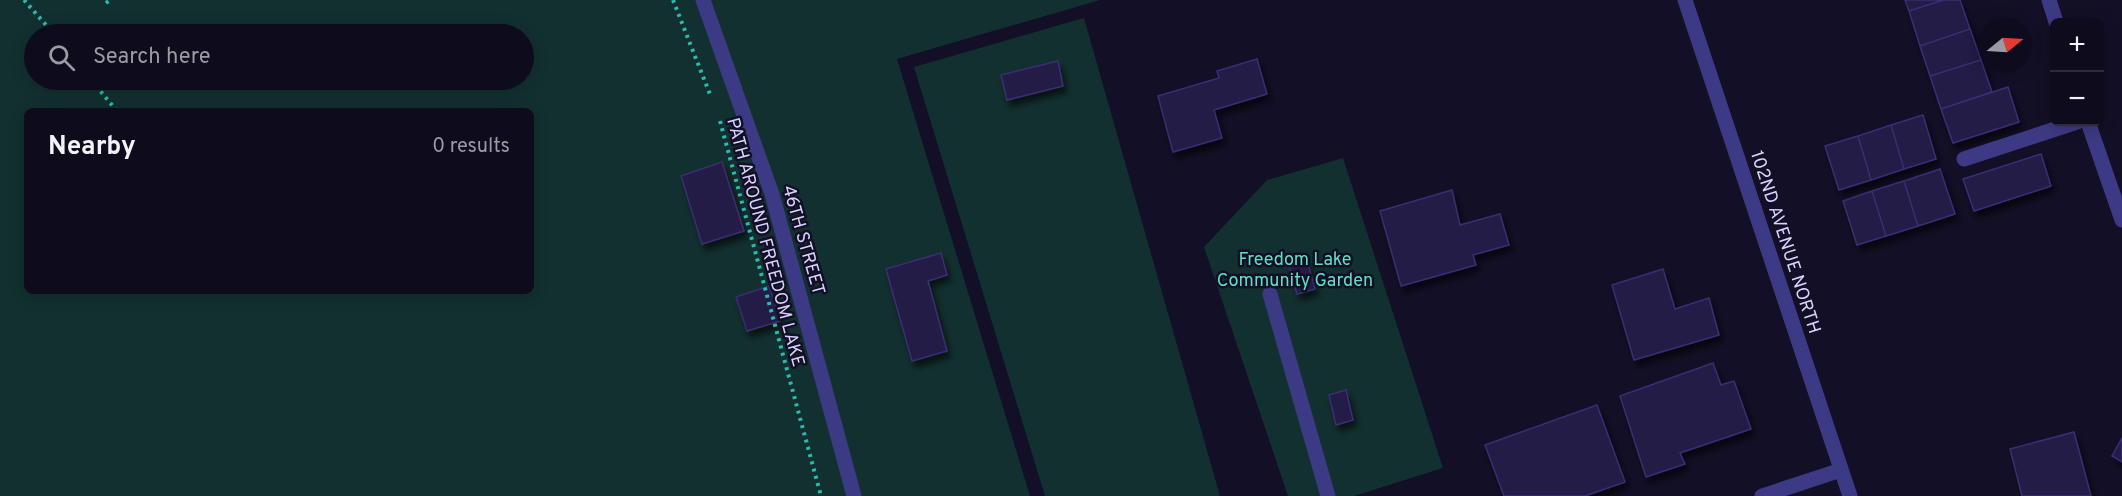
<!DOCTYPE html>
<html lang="en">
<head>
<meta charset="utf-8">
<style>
  :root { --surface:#0e0b1c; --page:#1c1929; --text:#f1f3f6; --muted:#9b9ba3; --line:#2e2b3b }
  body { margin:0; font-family:Overpass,sans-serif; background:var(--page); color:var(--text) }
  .controls { position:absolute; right:18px; top:18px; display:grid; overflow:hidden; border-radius:9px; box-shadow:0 3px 15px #0003 }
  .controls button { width:54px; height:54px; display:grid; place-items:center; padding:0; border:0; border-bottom:2px solid var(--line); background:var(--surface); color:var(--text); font:30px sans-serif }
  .compass { position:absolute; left:1978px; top:18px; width:54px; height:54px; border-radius:50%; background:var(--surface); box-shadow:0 3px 15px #0003; rotate:72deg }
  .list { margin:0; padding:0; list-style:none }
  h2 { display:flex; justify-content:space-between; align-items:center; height:78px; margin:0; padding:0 24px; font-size:26px }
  h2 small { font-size:20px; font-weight:400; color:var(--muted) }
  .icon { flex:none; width:33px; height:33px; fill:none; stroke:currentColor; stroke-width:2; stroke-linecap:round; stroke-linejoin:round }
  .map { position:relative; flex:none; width:2122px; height:496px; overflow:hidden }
  .search { position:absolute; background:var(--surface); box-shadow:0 3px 15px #0003; left:24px; top:24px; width:510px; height:66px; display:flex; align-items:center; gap:15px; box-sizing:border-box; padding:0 21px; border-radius:33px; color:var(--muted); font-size:22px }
  .panel { position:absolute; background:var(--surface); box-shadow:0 3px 15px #0003; left:24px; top:108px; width:510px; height:186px; border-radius:9px }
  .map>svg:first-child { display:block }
</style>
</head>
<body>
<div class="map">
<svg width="2122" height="496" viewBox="0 0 2122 496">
  <defs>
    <filter id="shadow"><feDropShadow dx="3.5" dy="6" stdDeviation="3" flood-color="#0009"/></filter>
  </defs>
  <rect width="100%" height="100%" fill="#130f26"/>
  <path fill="#12302f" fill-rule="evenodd" d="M0,0H1100L897,59L1030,496H0ZM34,34H524V80H34ZM27,111H531V291H27Z
    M1084,18L1220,496H1045L914,67Z
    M1343,158L1443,468L1354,496H1288L1204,247L1267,180Z"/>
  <path fill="#241b47" stroke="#3b2d73" stroke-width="1.5" filter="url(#shadow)" d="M1905,0H1943L1909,11Z
    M1943,0H1960L1970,29L1920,46L1909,11Z
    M1970,29L1981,60L1930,76L1920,46Z
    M1257,59L1267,94L1214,110L1222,138L1173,152L1158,96L1219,78L1217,71Z
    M1981,60L1992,92L1941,109L1930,76Z
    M1058,61L1063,86L1007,100L1001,75Z
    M2008,87L2019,122L1953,143L1941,109Z
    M1923,115L1936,159L1904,169L1891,125Z
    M1891,125L1904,169L1871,180L1858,136Z
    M1858,136L1871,180L1839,190L1825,146Z
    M2041,154L2051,186L1974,211L1963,179Z
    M722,162L744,231L702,244L681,176Z
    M1940,169L1955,214L1918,226L1904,181Z
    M1904,181L1918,226L1886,236L1872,191Z
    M1452,190L1460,225L1500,214L1509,245L1473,255L1476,265L1401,286L1380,211Z
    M1872,191L1886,236L1857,245L1843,201Z
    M941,253L947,275L928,281L947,351L912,361L886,269Z
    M1307,260L1315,289L1297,294L1289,265Z
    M1663,269L1675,309L1709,298L1719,335L1634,360L1612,285Z
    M769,286L780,321L747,331L736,297Z
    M1713,363L1721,385L1734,381L1751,429L1680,453L1685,464L1646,477L1620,396Z
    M1346,390L1353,420L1336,425L1329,395Z
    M1597,405L1625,482L1585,496H1504L1485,445Z
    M2074,432L2091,496H2022L2010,449Z
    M2122,438V462L2112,456Z"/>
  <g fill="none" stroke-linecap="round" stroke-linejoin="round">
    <path stroke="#2fb8b0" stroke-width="4" stroke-dasharray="3 4.5" stroke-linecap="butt" d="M24,0L54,34
      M673,0L711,97
      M106,3L110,0
      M91,80L117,111
      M720,121L821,496"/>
    <path stroke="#3d3a85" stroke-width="15" d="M703,0L772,194L854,496
      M1685,0L1850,496
      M2049,0L2056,22
      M2088,122L2122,220
      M1964,159L2077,122
      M1270,294L1328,496
      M1762,496L1841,470"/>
  </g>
  <g text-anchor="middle" stroke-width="5" stroke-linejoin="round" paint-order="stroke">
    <g font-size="18" fill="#d9d4ff" stroke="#130f26">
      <text transform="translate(804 240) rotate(74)" y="6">46TH STREET</text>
      <text transform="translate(766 242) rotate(75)" y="6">PATH AROUND FREEDOM LAKE</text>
      <text transform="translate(1786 242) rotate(72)" y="6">102ND AVENUE NORTH</text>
    </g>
    <g font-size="18" fill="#5fe0c0" stroke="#130f26">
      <text x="1295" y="265">Freedom Lake<tspan x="1295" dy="21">Community Garden</tspan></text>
    </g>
  </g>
</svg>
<div class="controls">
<button>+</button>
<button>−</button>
</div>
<svg class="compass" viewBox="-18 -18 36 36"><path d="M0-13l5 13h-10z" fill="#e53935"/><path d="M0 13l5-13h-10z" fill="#9b9ba3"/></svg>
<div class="search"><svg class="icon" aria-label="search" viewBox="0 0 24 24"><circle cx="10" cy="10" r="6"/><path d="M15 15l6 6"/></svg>Search here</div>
<section class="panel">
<h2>Nearby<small>0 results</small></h2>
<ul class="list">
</ul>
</section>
</div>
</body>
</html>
